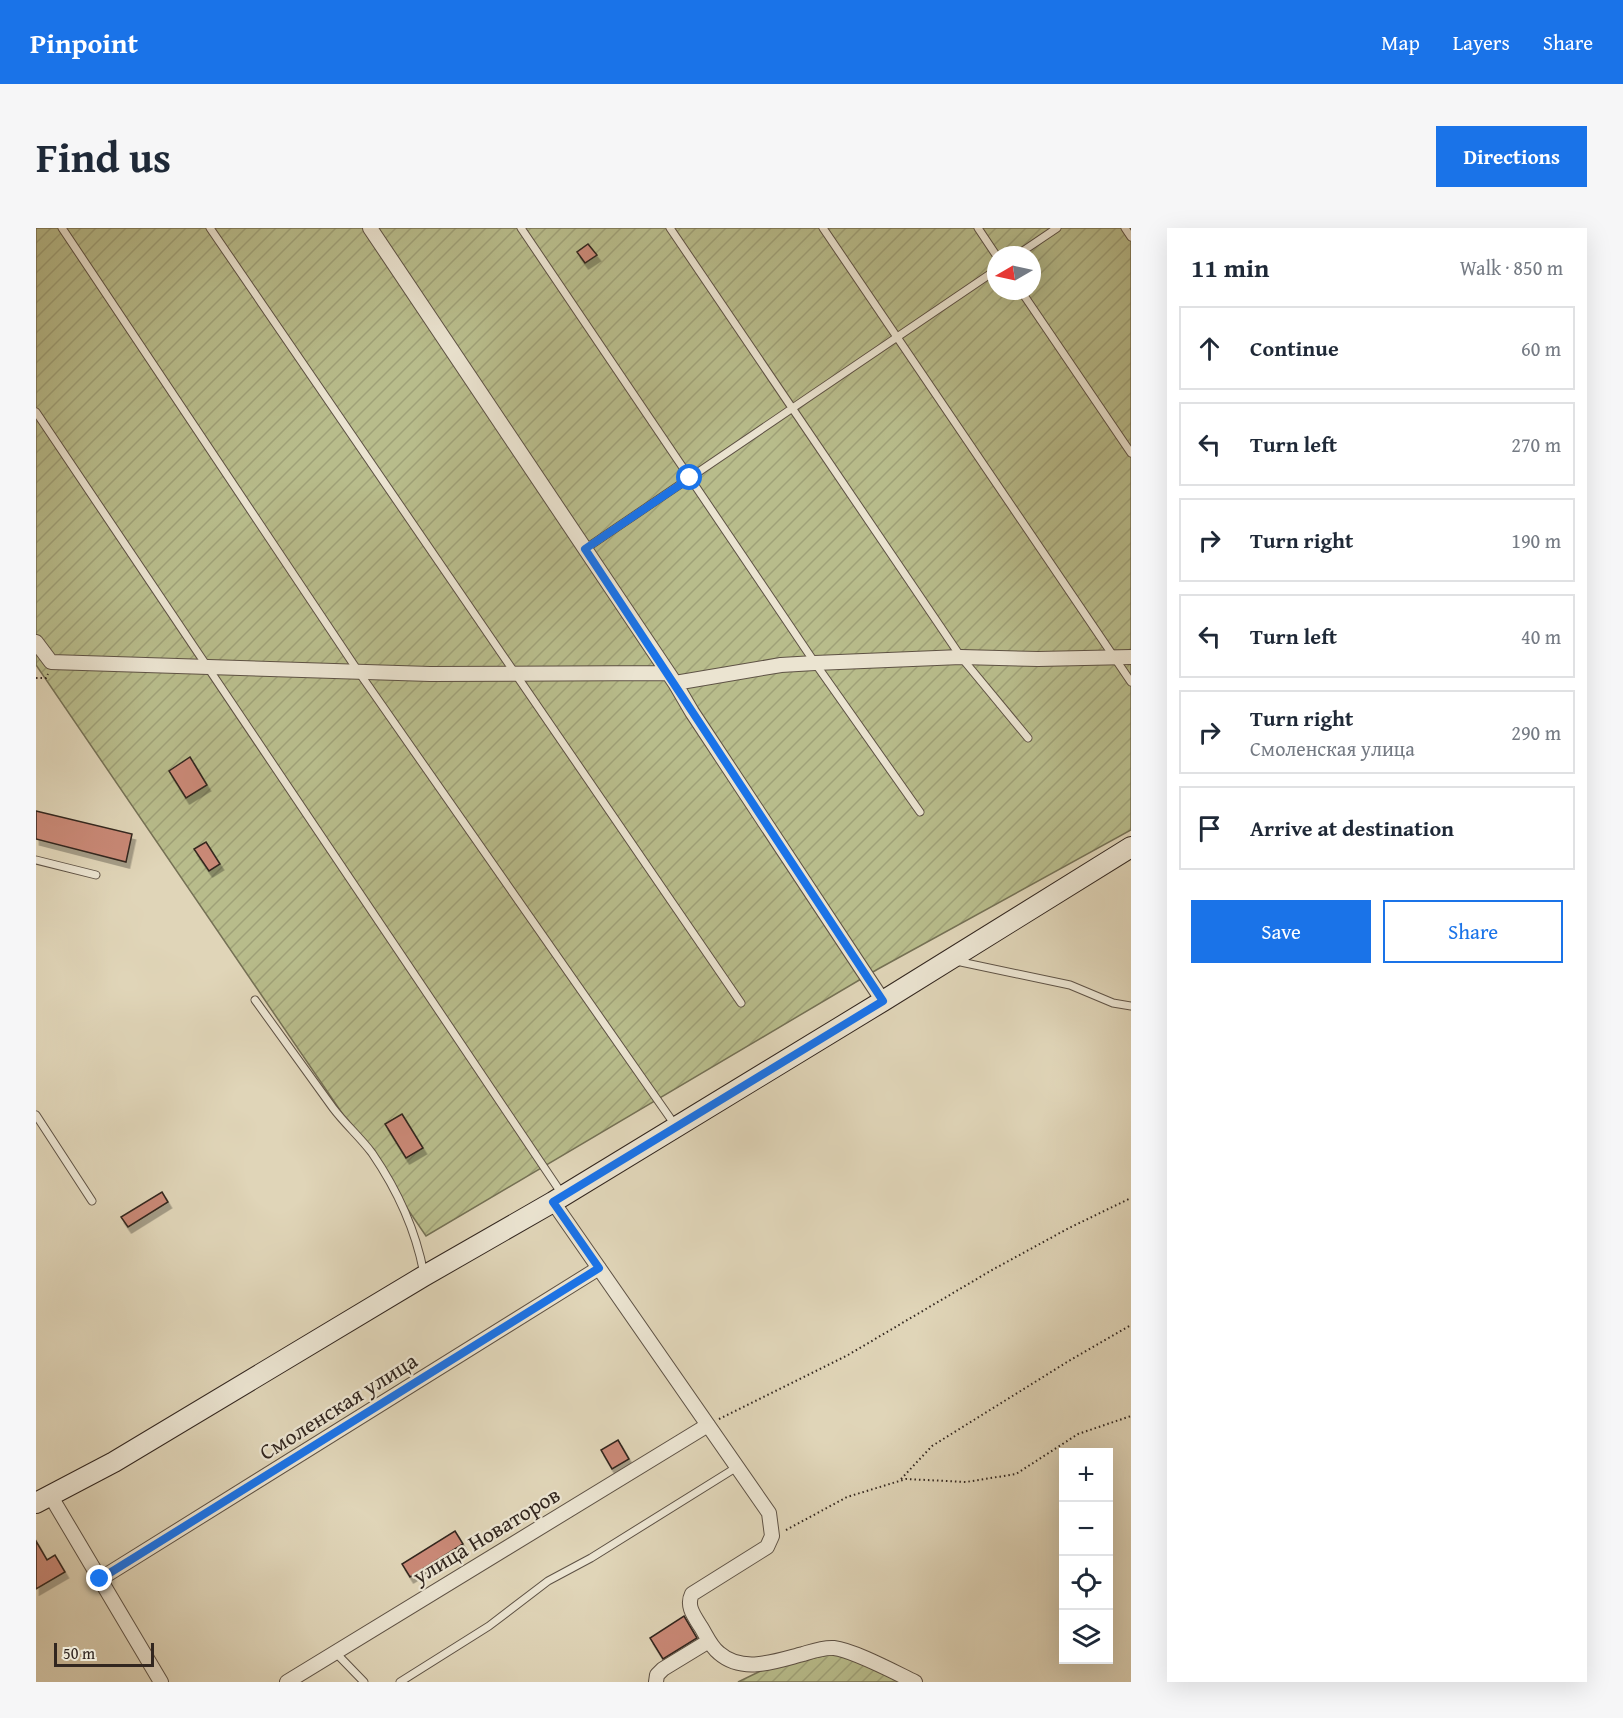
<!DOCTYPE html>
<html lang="en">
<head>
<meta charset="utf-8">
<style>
  :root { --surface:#fff; --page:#f6f6f7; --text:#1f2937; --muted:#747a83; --line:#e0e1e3; --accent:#1a73e8 }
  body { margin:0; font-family:"Gentium Book Plus",serif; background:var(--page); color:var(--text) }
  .controls { position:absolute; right:18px; bottom:18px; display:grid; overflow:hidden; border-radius:0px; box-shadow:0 6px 24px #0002 }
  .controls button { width:54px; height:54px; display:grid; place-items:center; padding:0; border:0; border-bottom:2px solid var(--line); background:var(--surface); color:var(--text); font:30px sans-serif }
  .compass { position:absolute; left:951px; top:18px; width:54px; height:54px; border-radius:50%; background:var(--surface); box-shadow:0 6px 24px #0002; rotate:261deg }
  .scale { position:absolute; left:18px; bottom:15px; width:100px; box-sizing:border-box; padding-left:6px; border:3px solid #32261f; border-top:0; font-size:16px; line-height:21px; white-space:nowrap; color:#32261f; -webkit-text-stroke:4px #ebe4d1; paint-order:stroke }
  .stop { position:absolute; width:18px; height:18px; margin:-14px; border:4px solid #1a73e8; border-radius:50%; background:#fff }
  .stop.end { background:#1a73e8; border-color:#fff; box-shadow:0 2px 6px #0008 }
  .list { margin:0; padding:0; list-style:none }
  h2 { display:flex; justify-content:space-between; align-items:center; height:78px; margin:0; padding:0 24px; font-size:26px }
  h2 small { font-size:20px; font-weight:400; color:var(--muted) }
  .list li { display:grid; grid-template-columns:39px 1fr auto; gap:18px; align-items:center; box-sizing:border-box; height:84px; margin:0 12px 12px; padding:0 12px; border:2px solid var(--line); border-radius:0px }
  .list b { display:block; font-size:22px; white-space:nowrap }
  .list p { margin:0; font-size:20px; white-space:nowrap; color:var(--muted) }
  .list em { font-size:20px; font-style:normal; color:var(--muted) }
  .actions { display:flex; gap:12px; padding:18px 24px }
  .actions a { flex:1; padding:14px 0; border:2px solid var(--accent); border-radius:0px; text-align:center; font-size:21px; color:var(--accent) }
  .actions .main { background:var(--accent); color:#fff }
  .icon { flex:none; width:33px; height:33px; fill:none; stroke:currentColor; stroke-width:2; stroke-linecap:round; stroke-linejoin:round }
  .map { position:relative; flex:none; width:1095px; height:1454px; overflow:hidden; border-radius:0px }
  header { display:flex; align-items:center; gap:36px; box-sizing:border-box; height:84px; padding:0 30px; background:var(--accent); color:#fff }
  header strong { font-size:28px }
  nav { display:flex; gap:33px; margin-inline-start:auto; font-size:21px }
  .intro { display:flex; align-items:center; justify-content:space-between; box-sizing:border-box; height:144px; padding:0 36px }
  h1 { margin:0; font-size:42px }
  .button { padding:15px 27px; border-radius:0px; background:var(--accent); color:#fff; font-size:21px; font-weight:700 }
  main { display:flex; gap:36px; padding:0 36px }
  aside { flex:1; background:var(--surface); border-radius:0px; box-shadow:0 6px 24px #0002 }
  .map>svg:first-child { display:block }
</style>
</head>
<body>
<header>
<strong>Pinpoint</strong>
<nav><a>Map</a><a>Layers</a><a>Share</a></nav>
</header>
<div class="intro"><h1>Find us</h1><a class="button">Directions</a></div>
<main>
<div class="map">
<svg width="1095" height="1454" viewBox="0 0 1095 1454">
  <defs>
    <pattern id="garden-furrows" width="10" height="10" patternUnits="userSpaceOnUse" patternTransform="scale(1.5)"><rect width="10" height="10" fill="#b8bc8b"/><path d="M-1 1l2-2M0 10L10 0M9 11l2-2" fill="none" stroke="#9fa178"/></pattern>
    <filter id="shadow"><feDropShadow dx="3.5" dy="6" stdDeviation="0" flood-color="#0004"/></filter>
  </defs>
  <rect width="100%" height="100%" fill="#e0d5b8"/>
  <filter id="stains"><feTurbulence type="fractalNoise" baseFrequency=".00333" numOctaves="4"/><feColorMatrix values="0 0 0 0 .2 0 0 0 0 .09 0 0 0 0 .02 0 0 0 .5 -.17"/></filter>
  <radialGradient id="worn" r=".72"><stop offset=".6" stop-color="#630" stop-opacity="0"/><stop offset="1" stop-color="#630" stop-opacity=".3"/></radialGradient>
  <path fill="url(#garden-furrows)" stroke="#757155" stroke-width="1.5" fill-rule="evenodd" d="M0,0H1095V602L842,741L390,1008L0,437ZM960,27H996V63H960Z
    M808,1424L868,1454H702L733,1439Z"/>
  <path fill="#ca8977" stroke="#32261f" stroke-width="1.5" filter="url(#shadow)" d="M552,16L561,27L549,35L541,24Z
    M154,529L171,557L150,570L133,543Z
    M0,583L96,606L90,634L0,611Z
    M170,614L184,636L173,643L158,621Z
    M366,886L387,920L370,930L349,896Z
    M126,964L132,974L92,999L85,989Z
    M582,1212L593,1231L576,1241L565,1222Z
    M419,1303L427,1316L374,1349L366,1336Z
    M0,1313L11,1332L19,1327L29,1344L0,1361Z
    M648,1388L661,1410L627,1431L614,1410Z"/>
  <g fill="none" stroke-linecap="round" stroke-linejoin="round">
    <defs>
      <path id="lane" d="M26,0L322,443L639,897
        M174,0L705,775
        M485,0L779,435L884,584
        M634,0L925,429L992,510
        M787,0L1095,454
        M942,0L960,27
        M1089,0L1095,9
        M981,27L1021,0
        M985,63L1095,225
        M0,184L526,966
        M549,321L960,42
        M0,632L60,647
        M920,733L1034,757L1077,775L1095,778
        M219,772C245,808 271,844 297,880C309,896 324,909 336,925C360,960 380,1003 388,1046
        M0,887L56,973
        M299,1424L328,1454
        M364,1454L453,1398L512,1353L555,1330L701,1239"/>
      <path id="street" d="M334,0L639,455L656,484L847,773
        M0,414L15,434L394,446L632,445
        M639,455L745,437L779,435L925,429L1002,431L1095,429
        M517,974L733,1285L736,1308L731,1319L656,1366C650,1378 658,1388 665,1399C670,1407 675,1419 683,1425C707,1446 740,1433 767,1426C777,1423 788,1419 798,1420C817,1422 860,1445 879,1454
        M14,1267L125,1454
        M64,1351L563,1040
        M251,1454L672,1197
        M620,1454L621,1447L627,1441L673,1413"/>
      <path id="secondary" d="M0,1275L78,1234L388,1048L517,974L847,773L1095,619"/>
    </defs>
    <use href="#lane" stroke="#5e5245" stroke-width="9"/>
    <use href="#street" stroke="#5e5245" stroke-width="16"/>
    <use href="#secondary" stroke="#32261f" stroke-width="22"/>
    <path stroke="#32261f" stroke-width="2" stroke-dasharray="1.5 3" stroke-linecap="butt" d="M0,450H10L12,446
      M683,1191L812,1127L956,1042L1033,1000L1095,970
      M865,1251L896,1218L1036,1131L1095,1097
      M750,1302L811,1269L870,1251L930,1254L980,1246L1042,1206L1095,1188"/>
    <use href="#lane" stroke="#ebe4d1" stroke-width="7"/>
    <use href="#street" stroke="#ebe4d1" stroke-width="14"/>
    <use href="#secondary" stroke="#ebe4d1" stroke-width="20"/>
  </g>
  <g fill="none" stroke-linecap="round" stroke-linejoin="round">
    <path stroke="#1a73e8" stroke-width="8" d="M64,1351L563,1040L517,974L847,773L549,321L654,250"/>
  </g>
  <g text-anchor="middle" stroke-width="4.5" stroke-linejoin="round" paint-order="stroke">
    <g font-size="22" fill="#32261f" stroke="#ebe4d1">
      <text transform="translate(302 1178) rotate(-32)" y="8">Смоленская улица</text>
      <text transform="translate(450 1307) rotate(-31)" y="8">улица Новаторов</text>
    </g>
  </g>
  <rect width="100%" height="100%" filter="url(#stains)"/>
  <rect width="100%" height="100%" fill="url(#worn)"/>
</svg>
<div class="controls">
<button>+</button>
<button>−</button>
<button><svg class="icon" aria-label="locate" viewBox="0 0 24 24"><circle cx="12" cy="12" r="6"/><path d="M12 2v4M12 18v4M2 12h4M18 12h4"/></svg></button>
<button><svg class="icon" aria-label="layers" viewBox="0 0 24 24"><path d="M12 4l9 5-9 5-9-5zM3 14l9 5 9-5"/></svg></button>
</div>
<svg class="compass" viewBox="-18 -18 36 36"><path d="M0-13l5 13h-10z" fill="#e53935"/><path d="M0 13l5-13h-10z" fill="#747a83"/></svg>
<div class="scale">50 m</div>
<div class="stop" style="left:654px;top:250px"></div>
<div class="stop end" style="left:64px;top:1351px"></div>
</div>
<aside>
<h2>11 min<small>Walk · 850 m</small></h2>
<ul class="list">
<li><svg class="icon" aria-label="ahead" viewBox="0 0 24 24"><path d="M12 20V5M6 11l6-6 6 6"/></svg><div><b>Continue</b></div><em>60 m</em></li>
<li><svg class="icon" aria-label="left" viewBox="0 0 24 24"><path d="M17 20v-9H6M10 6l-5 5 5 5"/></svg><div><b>Turn left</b></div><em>270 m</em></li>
<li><svg class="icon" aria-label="right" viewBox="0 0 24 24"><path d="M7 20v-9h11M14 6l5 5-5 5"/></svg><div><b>Turn right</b></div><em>190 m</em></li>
<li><svg class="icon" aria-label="left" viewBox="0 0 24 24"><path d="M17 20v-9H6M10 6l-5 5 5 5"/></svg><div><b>Turn left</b></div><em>40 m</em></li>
<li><svg class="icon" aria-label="right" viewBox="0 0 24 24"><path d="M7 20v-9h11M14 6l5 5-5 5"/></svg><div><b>Turn right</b><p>Смоленская улица</p></div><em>290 m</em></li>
<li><svg class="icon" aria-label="arrive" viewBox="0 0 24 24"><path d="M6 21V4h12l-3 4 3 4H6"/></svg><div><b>Arrive at destination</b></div></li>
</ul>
<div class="actions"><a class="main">Save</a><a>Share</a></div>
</aside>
</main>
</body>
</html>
